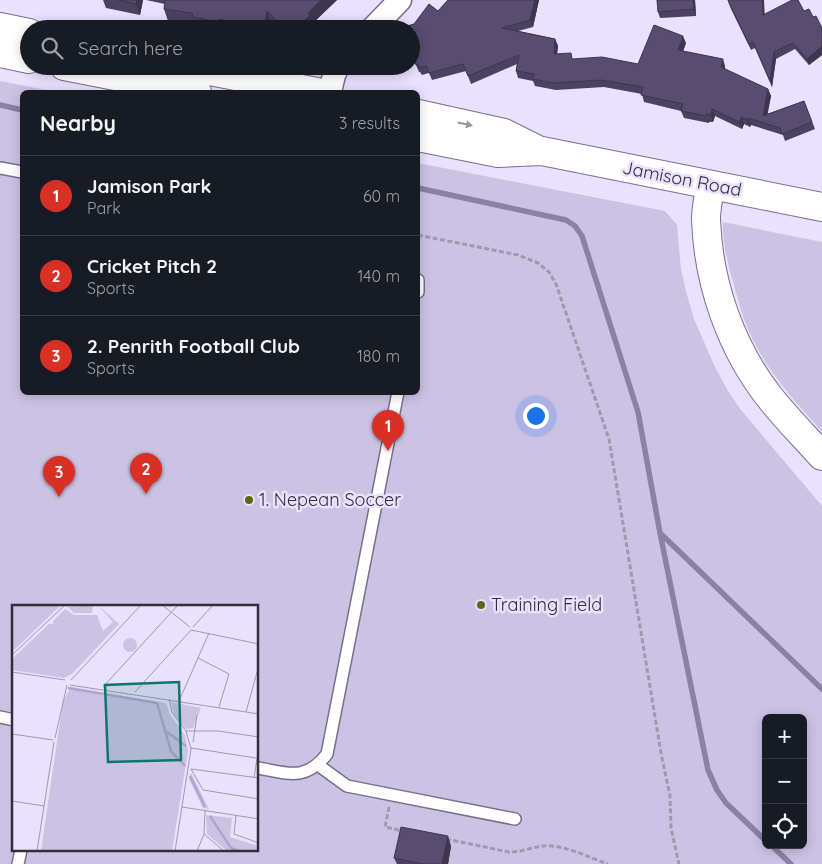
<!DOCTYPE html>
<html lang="en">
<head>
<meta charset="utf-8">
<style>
  :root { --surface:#171b24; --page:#20242c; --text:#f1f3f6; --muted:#9ea1a6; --line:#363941; --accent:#d93025 }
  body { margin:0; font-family:Quicksand,sans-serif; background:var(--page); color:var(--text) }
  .controls { position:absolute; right:15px; bottom:15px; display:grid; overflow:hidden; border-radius:8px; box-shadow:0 2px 12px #0003 }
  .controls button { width:45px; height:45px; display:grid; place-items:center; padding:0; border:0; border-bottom:1px solid var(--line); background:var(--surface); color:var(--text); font:25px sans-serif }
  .you { position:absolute; left:535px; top:415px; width:18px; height:18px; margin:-12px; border:4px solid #fff; border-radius:50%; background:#1a73e8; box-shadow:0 0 0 8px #1a73e833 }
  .badge { display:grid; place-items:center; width:32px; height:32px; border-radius:50%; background:var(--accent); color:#fff; font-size:16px; font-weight:700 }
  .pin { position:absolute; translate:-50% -41px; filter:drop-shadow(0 1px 2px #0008) }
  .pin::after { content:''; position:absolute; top:26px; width:18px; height:15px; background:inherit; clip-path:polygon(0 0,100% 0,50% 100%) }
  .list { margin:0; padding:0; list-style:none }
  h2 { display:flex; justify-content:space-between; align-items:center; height:65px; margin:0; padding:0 20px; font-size:21px }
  h2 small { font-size:16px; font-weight:400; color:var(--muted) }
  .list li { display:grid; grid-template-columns:32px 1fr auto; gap:15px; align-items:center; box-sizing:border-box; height:80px; padding:0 20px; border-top:1px solid var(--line) }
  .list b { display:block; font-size:19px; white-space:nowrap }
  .list p { margin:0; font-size:16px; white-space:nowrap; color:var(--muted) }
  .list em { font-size:16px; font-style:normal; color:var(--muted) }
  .icon { flex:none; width:28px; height:28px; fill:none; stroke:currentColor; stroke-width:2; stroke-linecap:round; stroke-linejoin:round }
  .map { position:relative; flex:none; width:822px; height:864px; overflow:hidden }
  .search { position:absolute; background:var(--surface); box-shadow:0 2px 12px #0003; left:20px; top:20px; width:400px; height:55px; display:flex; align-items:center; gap:12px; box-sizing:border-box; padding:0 18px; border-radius:28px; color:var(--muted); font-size:19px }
  .panel { position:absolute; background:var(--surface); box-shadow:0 2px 12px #0003; left:20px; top:90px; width:400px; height:305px; border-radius:8px }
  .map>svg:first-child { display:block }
</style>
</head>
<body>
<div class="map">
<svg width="822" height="864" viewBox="0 0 822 864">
  <rect width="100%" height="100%" fill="#e9e1fd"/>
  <path fill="#ccc2e4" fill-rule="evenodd" d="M0,81L57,92H22V392H418V163L665,211L677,225L681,270L687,295L694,319L715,367L728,391L741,410L822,506V864H0ZM14,606H258V850H14ZM766,718H803V845H766Z
    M723,222L822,242V432C797,403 770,375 753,340C743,321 738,299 732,278C727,260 722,240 723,222Z"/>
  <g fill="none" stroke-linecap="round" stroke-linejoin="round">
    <path stroke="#8b81a2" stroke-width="5.5" d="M0,105L22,110
      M418,188L566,220L575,226L582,236L638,412L660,533L708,770L717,790L726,803L766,841
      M660,533L822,689
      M771,845L791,864"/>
    <defs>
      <path id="service" d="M0,168L22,172
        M418,280V292
        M0,717L14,720
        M318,765L347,786L515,819
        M258,768C288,773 305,782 327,754L398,392
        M18,864L21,850"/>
      <path id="minor" d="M372,29L400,0
        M330,92L334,75L338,66"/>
      <path id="tertiary" d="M710,185C709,196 706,208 706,219C708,283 731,349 771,399C787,419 805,437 822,456"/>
      <path id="secondary" d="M0,27L29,33
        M0,53L29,59
        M64,66L197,92
        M184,66L317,92
        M418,114L504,133L538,150
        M418,137L498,153L542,151L822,207"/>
    </defs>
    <use href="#service" stroke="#786e8e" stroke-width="14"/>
    <use href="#minor" stroke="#786e8e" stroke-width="25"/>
    <use href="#tertiary" stroke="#786e8e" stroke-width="30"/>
    <use href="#secondary" stroke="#786e8e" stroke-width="30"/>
    <path stroke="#9f99af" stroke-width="3" stroke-dasharray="5 2.5" stroke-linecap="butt" d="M418,235L518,255L538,263L549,272L556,284L609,439L661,753L670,796L671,828L679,864
      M389,807L385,827L403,831
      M446,839L509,852C522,852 532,847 544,846C563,844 590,858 608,864"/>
    <use href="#service" stroke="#fff" stroke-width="11"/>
    <use href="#minor" stroke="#fff" stroke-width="22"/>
    <use href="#tertiary" stroke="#fff" stroke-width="28"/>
    <use href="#secondary" stroke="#fff" stroke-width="28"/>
  </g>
  <path fill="#4c4161" d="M103,0H143L140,15L106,8Z
    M146,0H337L313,23L314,26L311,29H278L271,22L270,29H200L197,28L196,25L168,21L164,9L165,4Z
    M448,0H539L533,27L518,31L555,39L558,46L557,54L574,59L638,64L686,43L683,51L725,66V69L768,89L771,96L767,114L804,101L815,129L785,141L783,135L751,125L750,127L744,124L742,129L715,116L713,122H709V123L684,118L681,111L644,102L642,94L604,87L556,90L535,86L533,81L518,78L516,71L517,64L471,84L466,71L432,80L429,73L422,75L420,72H419L416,65L414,24L438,11Z
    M657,0H695L696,16L660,18L658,12Z
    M729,3L765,14L804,11L813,17L822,28V55L809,65L795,49L776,59L772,87L755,48L751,50L731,9Z
    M451,846L448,864H397L394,858Z"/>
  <path fill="#3e354f" d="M137,0H143L140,15L136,4Z
    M321,0H337L313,23L314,26L311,29H296L308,13Z
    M535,0H539L533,27L530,20Z
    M693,0H695L696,16L694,9Z
    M762,0H764L765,21L763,15Z
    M267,11L271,22L270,29H264Z
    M219,19L223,29H221L219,22Z
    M683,36L686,43L681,57L678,50Z
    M555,39L558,46L556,62L554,54Z
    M822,46V55L809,65L807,59Z
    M774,52L776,59L772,87L770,81Z
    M723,59L725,66L724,74L721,67Z
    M768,89L771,96L766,123L763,116Z
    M712,109L715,116L713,122L711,115Z
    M742,117L744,124L742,129L739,122Z
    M748,118L751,125L750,127L747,120Z
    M448,836L451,846L448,864H442Z"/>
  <path fill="#584c71" stroke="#3e354f" d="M118,0H137L136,4Z
    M165,0H321L308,13L310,15L296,29H285L267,11L264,29H262L219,19V22L193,17L192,13L164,9Z
    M448,0H535L530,20L502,28L555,39L554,54L571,53L572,59L602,57L638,64L654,25L683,36L678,50L723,59L721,67L768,89L763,116L804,101L812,122L782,134L780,128L748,118L747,120L742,117L739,122L712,109L711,115L707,114L706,116L681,111L683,104L641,95L643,87L601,80L553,83L533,79L534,74L516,71L519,55L468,76L463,64L429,73L427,66L419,68L418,64L416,65L411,43V29H408L407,26L414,24L429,4L438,11Z
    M657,0H693L694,9L658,12Z
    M728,0H762L763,15L792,0H798L804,11L809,9L813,17L816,16L822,28V46L807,59L793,43L774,52L770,81L753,42L749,44L729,3Z
    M401,827L448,836L442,864H424L394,858Z"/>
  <defs><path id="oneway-solid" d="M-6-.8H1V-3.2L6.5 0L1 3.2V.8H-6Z" transform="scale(1.25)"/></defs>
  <use fill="#98969e" href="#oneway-solid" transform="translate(465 124) rotate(12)"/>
  <g fill="#5b6912" stroke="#e9e1fd" stroke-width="2">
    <circle cx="249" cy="500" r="5"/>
    <circle cx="481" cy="605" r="5"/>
  </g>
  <g text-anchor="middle" stroke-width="5" stroke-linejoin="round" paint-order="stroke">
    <g font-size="18" fill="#322e3c" stroke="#e9e1fd">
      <text transform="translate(682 179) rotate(11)" y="6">Jamison Road</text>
    </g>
    <g font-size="18" fill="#322e3c" stroke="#e9e1fd" text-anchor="start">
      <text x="259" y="506">1. Nepean Soccer</text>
      <text x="491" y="611">Training Field</text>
    </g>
  </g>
  <g transform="translate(12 605)">
    <rect width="246" height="246" fill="#e9e1fd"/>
    <path d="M0,0H49L0,47ZM81,0L80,8H62L56,2ZM86,0L107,19L60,69L52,73L0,65V54L37,19H41V16L53,4L62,10H85L91,26L101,17ZM111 40a7 7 0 1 1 14 0a7 7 0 1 1-14 0ZM59,82L154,98L158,110L173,130L176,146L160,246H29L51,96ZM159,97L189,103L181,123L174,124L162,109ZM179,168L197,204L191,203L177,174ZM194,210L220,213L218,232L246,241V246H215L195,229Z" fill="#ccc2e4"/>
    <path fill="none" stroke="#b1a4ce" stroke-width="2.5" d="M56,83L145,98L159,146L173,161M155,127L174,141M178,171L193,202M198,211L219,243L227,246"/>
    <path fill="none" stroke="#a099b0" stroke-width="1" d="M150,0L178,22M181,22L201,0M179,25L247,39M0,50L53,0M186,53L217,69L207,102M0,67L53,75M59,75L129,0M58,80L247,109M91,82L166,0M123,87L179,25M157,94L160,107L174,126L179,144L163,246M167,96L197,28M234,107L247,60M174,126H206L247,132M0,129L41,135M43,133L55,80M181,137L185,110M179,143L244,153M179,164L191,185L247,194M179,164L247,173M242,173L247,141M0,196L32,201M170,202L247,214M193,206L192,229L212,246M224,211L222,229L247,238M25,246L42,137M185,246L192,229"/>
    <path fill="#0f766e" fill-opacity="0.15" stroke="#0f766e" stroke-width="2.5" d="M167,77L169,155L96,157L93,80Z"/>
    <rect width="246" height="246" fill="none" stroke="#322e3c" stroke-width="2.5"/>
  </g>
</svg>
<div class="controls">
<button>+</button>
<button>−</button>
<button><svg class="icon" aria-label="locate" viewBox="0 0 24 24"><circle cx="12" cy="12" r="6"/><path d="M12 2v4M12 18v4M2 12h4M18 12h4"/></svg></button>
</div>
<div class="you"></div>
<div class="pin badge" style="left:388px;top:451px">1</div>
<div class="pin badge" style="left:146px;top:494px">2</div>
<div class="pin badge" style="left:59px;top:497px">3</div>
<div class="search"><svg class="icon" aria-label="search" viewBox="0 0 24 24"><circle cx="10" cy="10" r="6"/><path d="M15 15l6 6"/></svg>Search here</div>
<section class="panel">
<h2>Nearby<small>3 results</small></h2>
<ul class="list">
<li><span class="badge">1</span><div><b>Jamison Park</b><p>Park</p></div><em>60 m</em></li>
<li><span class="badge">2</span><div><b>Cricket Pitch 2</b><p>Sports</p></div><em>140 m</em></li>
<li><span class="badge">3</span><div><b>2. Penrith Football Club</b><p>Sports</p></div><em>180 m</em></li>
</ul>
</section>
</div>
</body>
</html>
